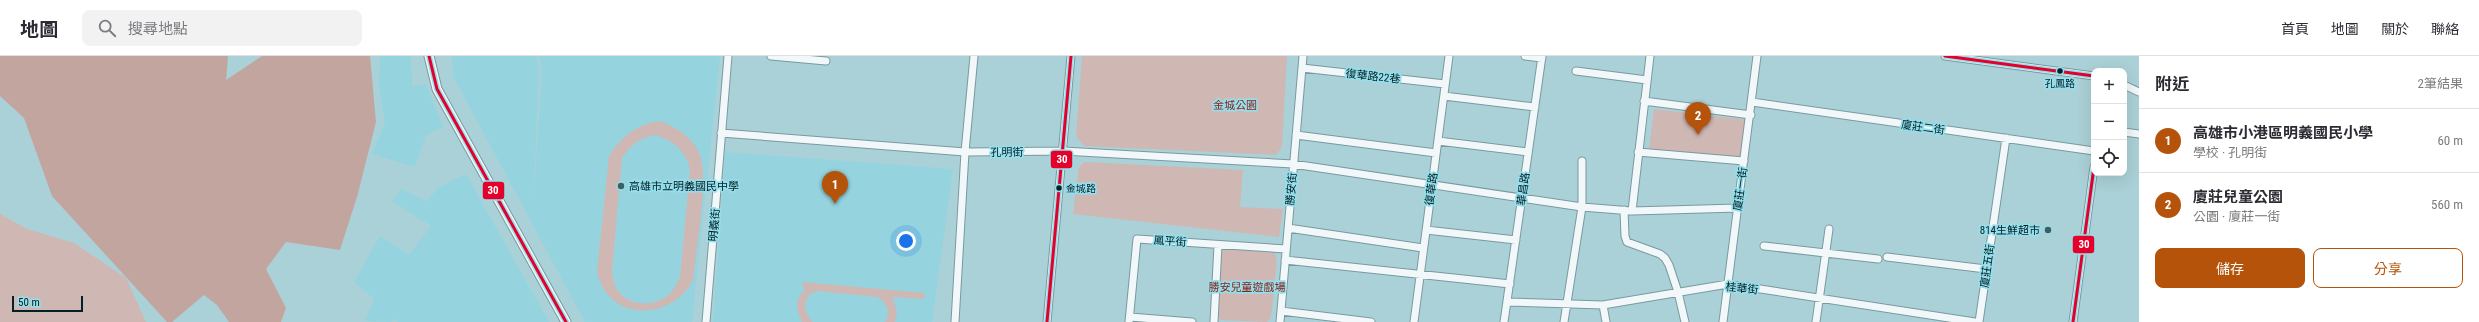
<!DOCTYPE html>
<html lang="zh-TW">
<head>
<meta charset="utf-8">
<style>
  :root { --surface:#fff; --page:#f2f2f3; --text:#2b2b33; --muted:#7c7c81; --line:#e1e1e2; --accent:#b45309 }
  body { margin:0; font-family:"Roboto Condensed","Noto Sans TC",sans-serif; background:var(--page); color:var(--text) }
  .controls { position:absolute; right:12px; top:12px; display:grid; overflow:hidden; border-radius:8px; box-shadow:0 4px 16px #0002 }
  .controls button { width:36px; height:36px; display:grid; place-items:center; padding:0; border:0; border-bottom:1px solid var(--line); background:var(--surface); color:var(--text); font:20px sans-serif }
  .scale { position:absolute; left:12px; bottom:10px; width:71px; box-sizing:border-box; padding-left:4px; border:2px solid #022025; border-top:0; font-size:11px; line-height:14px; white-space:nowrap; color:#022025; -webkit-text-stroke:3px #96deeb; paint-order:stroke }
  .you { position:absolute; left:906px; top:185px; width:14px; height:14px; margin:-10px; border:3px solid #fff; border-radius:50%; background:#1a73e8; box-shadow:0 0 0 6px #1a73e833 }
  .badge { display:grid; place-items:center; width:26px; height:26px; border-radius:50%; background:var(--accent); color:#fff; font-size:13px; font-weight:700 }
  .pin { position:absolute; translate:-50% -33px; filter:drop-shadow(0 1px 2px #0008) }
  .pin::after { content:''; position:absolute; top:21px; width:14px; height:12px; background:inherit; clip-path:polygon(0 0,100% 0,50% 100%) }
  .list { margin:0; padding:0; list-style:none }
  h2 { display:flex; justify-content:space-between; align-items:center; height:52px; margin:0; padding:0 16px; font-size:17px }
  h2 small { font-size:13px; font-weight:400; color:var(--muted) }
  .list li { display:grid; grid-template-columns:26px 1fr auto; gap:12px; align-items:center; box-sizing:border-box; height:64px; padding:0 16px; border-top:1px solid var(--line) }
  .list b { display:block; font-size:15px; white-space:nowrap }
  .list p { margin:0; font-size:13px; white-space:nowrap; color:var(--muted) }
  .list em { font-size:13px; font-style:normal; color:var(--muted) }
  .actions { display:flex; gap:8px; padding:12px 16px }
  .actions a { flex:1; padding:9px 0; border:1px solid var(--accent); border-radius:8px; text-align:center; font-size:14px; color:var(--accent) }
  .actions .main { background:var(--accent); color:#fff }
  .icon { flex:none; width:22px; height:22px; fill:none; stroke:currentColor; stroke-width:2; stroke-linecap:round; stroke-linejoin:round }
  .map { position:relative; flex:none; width:2139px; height:266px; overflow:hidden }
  header { display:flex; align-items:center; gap:24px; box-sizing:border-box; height:56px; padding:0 20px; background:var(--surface); border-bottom:1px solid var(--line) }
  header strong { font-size:19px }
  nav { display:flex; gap:22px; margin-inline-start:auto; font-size:14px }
  .search { width:280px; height:36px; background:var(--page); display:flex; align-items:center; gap:10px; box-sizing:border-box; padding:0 14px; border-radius:8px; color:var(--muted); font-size:15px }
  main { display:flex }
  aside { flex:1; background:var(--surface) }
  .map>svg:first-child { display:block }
</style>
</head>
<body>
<header>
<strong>地圖</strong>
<div class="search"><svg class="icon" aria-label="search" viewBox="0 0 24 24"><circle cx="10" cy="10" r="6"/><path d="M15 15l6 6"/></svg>搜尋地點</div>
<nav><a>首頁</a><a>地圖</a><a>關於</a><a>聯絡</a></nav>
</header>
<main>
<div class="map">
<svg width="2139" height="266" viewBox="0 0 2139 266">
  <rect width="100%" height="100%" fill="#aad1d7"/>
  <path fill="#95d4df" d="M380,0H411L412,31L426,28L443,71L426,79L415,111L372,98L385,67L379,29Z
    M452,0H536L539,12L533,153L542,14L539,0H720L692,266H585L453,20Z
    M725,96L953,113L932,266H713Z
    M466,118L549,266H398L394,262L391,266L365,265L374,243L354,226L380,180L409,199L431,170L392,145L401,133L427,145L439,131Z"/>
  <path fill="#cfb7b3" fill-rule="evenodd" d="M1082,0H1287L1282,91L1276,99L1084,90L1076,80Z
    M1654,53L1747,64L1741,105L1649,95Z
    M659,65C676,71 693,81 700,99C709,122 696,196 693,224C671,266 607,266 597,215L609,100C621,80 637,69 659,65ZM656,79C674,85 685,94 690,113L680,221C676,228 673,237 666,241C650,252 626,249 616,232C614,228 613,221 612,216L622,102C632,88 639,82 656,79Z
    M1085,106L1243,114L1240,151L1283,153L1279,181L1073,158L1079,111Z
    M0,158L27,173L74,187L126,222L146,266H0Z
    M1225,192L1275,197L1277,204L1271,261L1267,266L1221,264L1217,258L1222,196Z
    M803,226L925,237L924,243L893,241L897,258L895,266H885C891,256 887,246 877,241L817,235L810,238C802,247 805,259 813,266H802C796,254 794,243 806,233H803Z"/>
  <path fill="#c3a5a0" d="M0,0H228L226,24L262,0H370L376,66L357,141L340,194L286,186L266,213L286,252L281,266H229L217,249L204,239L172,266H167L52,140L24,62L0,40Z"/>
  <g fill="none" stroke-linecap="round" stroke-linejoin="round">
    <defs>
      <path id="minor" d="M771,0L826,5
        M1525,0L1542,2
        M1945,0L2094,20
        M1302,12L1445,28
        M1576,15L1647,24
        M2124,29L2139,36
        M1444,40L1535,51
        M1644,45L1751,59
        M1752,46L2094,95
        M2124,76L2139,78
        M721,77L965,96L1063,95L1293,108L1582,151L1632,155L1738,152
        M1296,79L1436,97
        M1438,85L1528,96
        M1638,96L1744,105
        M1624,154L1625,180L1627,186L1660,198L1665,202L1669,209L1678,236L1685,266
        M1632,155L1650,0
        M1288,172L1423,192
        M1426,174L1516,184
        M1764,190L1878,203
        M1887,201L1986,213
        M1285,204L1510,228
        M1507,246L1603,249L1728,228L1975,266
        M1603,249L1606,266
        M1281,255L1371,266
        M1130,261L1192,266
        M706,266L728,0
        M955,266L965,96L974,0
        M1047,266L1071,0
        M1129,266L1137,183L1286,193
        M1214,266L1218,189
        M1280,266L1303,0
        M1414,266L1449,0
        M1504,266L1542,0
        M1564,266L1582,151V105
        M1723,266L1757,0
        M1816,266L1829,173
        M1979,266L2006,82
        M2073,266L2094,111"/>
      <path id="tertiary" d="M429,0L437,33L566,266"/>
    </defs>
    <use href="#minor" stroke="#7a999f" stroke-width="9"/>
    <use href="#tertiary" stroke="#7a999f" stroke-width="11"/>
    <use href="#minor" stroke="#f2f8f9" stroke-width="7"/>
    <use href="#tertiary" stroke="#f2f8f9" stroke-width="9"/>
    <defs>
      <path id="bus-1" d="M429,0L437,33L566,266
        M1945,0L2094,20
        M1047,266L1071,0
        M2073,266L2094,111"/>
    </defs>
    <use href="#bus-1" stroke="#96deeb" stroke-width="6"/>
    <use href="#bus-1" stroke="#e4002b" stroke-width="3"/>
  </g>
  <g fill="#022025" stroke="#96deeb" stroke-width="1.5">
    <circle cx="2060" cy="15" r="3.5"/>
    <circle cx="1059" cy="132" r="3.5"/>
  </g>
  <g fill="#3d5e63" stroke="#96deeb" stroke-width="1.5">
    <circle cx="621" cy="130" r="4"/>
    <circle cx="2048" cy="174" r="4"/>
  </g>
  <g text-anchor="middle" stroke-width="3.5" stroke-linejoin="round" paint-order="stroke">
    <g font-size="10" fill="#022025" stroke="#96deeb">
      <text x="2060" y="31">孔鳳路</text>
      <text x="1066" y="136" text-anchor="start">金城路</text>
    </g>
    <g font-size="11" fill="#022025" stroke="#96deeb">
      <text transform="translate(1373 20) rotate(6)" y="4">復華路22巷</text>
      <text transform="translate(1923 71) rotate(8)" y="4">廈莊二街</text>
      <text transform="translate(1007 96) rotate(-1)" y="4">孔明街</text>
      <text transform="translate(1291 133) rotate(-85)" y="4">勝安街</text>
      <text transform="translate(1431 133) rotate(-82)" y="4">復華路</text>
      <text transform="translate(1523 133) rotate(-82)" y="4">華昌路</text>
      <text transform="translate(1740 133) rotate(-82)" y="4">廈莊一街</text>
      <text transform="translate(714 169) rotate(-85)" y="4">明義街</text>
      <text transform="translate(1170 185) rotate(4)" y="4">鳳平街</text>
      <text transform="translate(1987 210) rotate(-82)" y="4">廈莊五街</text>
      <text transform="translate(1742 232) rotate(6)" y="4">桂華街</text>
    </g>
    <g font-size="11" fill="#8b2519" stroke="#96deeb">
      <text x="1235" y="53">金城公園</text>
      <text x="1247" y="235">勝安兒童遊戲場</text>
    </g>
    <g font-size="11" fill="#022025" stroke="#96deeb" text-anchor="start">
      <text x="629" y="134">高雄市立明義國民中學</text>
      <text x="2040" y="178" text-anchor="end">814生鮮超市</text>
    </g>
  </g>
  <g stroke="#96deeb" stroke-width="1.5">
    <rect x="1050" y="94" width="23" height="19" rx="4" fill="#e4002b"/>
    <rect x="482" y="125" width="23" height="19" rx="4" fill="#e4002b"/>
    <rect x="2072" y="179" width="23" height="19" rx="4" fill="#e4002b"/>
  </g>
  <g font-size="11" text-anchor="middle" font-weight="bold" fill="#fff">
    <text x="1062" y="107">30</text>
    <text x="493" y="138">30</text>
    <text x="2084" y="192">30</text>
  </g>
</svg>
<div class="controls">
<button>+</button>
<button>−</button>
<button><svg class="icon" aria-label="locate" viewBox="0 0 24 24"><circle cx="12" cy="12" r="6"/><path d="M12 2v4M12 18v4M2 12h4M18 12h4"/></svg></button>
</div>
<div class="scale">50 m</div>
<div class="you"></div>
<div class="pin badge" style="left:835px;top:148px">1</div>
<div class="pin badge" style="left:1698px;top:79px">2</div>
</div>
<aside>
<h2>附近<small>2筆結果</small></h2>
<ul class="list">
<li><span class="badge">1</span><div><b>高雄市小港區明義國民小學</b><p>學校 · 孔明街</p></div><em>60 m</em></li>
<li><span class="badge">2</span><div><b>廈莊兒童公園</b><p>公園 · 廈莊一街</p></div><em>560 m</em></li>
</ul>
<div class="actions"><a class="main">儲存</a><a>分享</a></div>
</aside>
</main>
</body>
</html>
